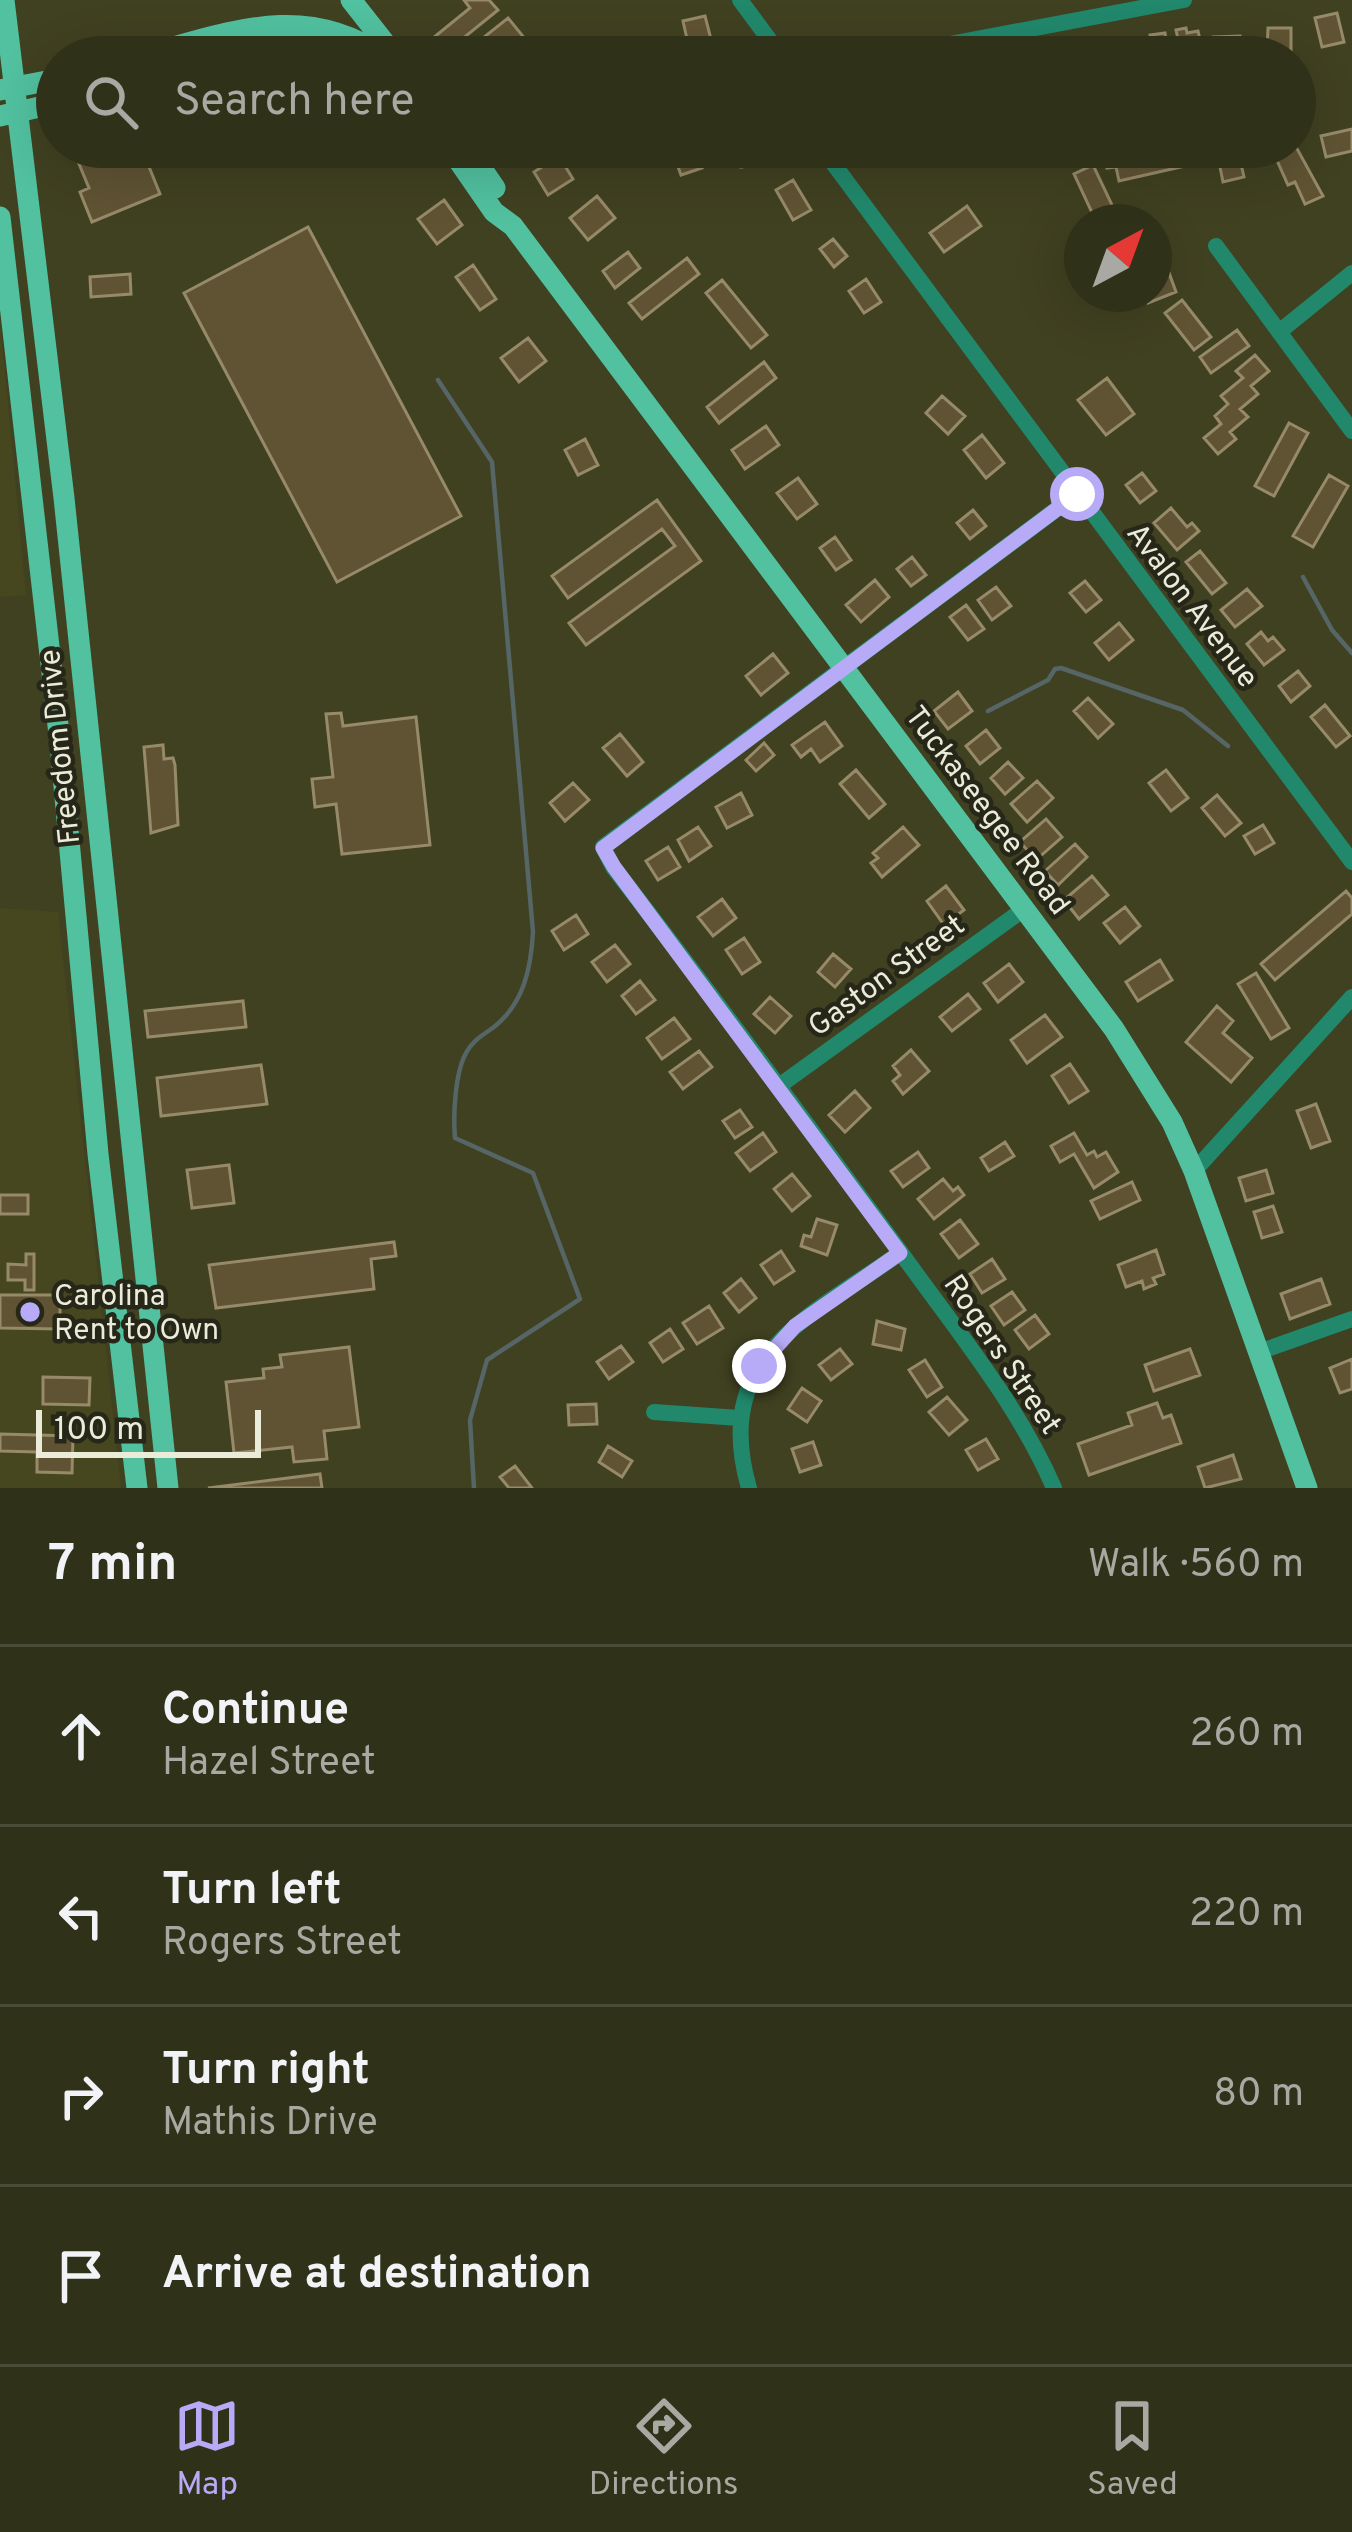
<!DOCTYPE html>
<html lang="en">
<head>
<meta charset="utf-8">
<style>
  :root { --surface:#303119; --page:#3c3d26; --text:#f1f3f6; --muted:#a8a9a2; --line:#4b4c38; --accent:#b7abf8 }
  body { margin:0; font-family:Overpass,sans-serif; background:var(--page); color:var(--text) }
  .compass { position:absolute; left:1064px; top:204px; width:108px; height:108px; border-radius:50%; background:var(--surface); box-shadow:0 12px 48px #0002; rotate:41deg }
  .scale { position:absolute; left:36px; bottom:30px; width:225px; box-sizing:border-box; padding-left:12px; border:6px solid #eaecd9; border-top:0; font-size:33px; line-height:42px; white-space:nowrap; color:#eaecd9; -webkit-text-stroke:9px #262718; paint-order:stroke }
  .stop { position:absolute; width:36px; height:36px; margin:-27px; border:9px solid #b7abf8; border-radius:50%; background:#fff }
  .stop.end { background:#b7abf8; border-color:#fff; box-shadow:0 3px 12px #0008 }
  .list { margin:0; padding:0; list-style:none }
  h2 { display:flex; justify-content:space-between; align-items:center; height:156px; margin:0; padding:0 48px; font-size:51px }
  h2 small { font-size:39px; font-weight:400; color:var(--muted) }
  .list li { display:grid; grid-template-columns:78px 1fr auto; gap:36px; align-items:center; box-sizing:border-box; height:180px; padding:0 48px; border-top:3px solid var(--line) }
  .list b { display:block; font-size:45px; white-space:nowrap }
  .list p { margin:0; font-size:39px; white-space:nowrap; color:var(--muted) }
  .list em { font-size:39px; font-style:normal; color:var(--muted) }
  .icon { flex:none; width:66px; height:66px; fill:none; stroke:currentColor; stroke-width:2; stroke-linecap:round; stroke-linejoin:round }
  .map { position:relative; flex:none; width:1352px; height:1488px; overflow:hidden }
  .search { position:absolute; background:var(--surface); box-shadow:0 12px 48px #0002; left:36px; right:36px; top:36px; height:132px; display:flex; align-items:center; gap:30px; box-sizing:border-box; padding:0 42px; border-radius:66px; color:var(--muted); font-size:45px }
  .sheet { height:876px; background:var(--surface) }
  nav { display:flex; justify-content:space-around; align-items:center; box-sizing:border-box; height:168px; border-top:3px solid var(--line); background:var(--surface); font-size:33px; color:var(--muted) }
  nav a { display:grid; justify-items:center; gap:6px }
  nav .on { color:var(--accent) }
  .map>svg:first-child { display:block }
</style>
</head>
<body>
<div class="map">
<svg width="1352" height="1488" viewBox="0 0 1352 1488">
  <rect width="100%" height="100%" fill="#404121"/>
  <path fill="#46471f" d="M0,320L26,595L0,597Z
    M0,908L58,912L121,1488H0Z"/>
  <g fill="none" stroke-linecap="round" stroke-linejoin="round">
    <path stroke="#566566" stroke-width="4.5" d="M438,380L492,462L533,932C531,968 524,1003 494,1027C483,1035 473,1040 466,1053C455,1073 453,1115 455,1138L533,1173L580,1299L487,1360L470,1420L474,1488
      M1303,577L1332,630L1352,653
      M988,711L1048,680L1055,669L1061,668L1183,710L1228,746"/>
  </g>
  <path fill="#5f5333" stroke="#968a68" stroke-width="3" d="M464,0H489L498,10L445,53L433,38L470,8Z
    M1337,13L1344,42L1322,47L1315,18Z
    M705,16L712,43L689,48L683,21Z
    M508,18L530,45L515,57H459Z
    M1186,28L1187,33L1198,31L1204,57H1182L1176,30Z
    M1268,28H1291V52L1267,51Z
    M1165,33L1166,40L1173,38L1176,57H1154L1150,35Z
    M1240,36L1241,57H1214L1213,37Z
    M1352,129V151L1326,157L1321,136Z
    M1295,145L1323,196L1305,204L1295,182L1288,185L1271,147Z
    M108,147H141L160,194L92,222L80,192L89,188L77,159Z
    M671,147H695L702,168L681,175Z
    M737,147H757L760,164L741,167Z
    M1172,147H1204L1207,161L1119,181L1116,167L1107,168L1106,161Z
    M1216,147H1237L1244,177L1223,182Z
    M559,156L573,179L548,195L534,172Z
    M1093,165L1113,207L1094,217L1074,174Z
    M793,180L811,210L793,220L776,190Z
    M597,196L615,218L588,240L570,218Z
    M444,200L462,225L437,244L418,219Z
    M967,206L981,226L944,252L930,233Z
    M308,227L461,516L337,582L184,293Z
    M833,239L847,256L834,267L820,249Z
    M628,252L640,268L615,288L603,271Z
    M1154,252L1162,272L1168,270L1176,292L1148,303L1144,294H1154Z
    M687,258L699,274L642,319L629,303Z
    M473,265L496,299L480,310L456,277Z
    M130,274L131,294L91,297L90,277Z
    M866,279L881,302L864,313L849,291Z
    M722,280L767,335L751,348L706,293Z
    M1182,300L1211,337L1194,350L1165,313Z
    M1237,330L1249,346L1211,373L1200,357Z
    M528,338L546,361L519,382L501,358Z
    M1255,355L1269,371L1251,386L1258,394L1240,409L1248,417L1230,432L1236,439L1218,454L1204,438L1221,424L1215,416L1228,404L1221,396L1243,378L1236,371Z
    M764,362L776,378L719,423L707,407Z
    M1107,378L1134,414L1106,435L1078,400Z
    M942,396L965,416L948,434L926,413Z
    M1289,423L1308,433L1274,496L1255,486Z
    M766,426L779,445L745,469L732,450Z
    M982,435L1004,463L986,478L964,450Z
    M585,439L598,465L578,475L565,450Z
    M1142,473L1156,491L1140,503L1126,485Z
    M1329,475L1348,486L1313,547L1293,536Z
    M798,478L817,504L797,519L777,493Z
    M657,500L701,561L586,645L569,623L675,546L662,529L568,598L552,576Z
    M1171,508L1187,527L1192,523L1199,531L1177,550L1154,523Z
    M973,510L986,526L970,539L957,523Z
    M835,537L851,560L836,570L820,548Z
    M1200,551L1226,583L1212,594L1186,562Z
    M912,557L926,575L911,586L897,569Z
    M875,580L889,597L861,622L846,605Z
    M1085,581L1101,600L1086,612L1070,593Z
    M996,587L1011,606L992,620L978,600Z
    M1247,589L1262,606L1235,627L1221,610Z
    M966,605L984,629L968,640L950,617Z
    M1119,623L1133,640L1109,660L1095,643Z
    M1261,632L1268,641L1273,637L1284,650L1264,665L1247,644Z
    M773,654L788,673L761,695L746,676Z
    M1298,671L1310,686L1291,702L1279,686Z
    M958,692L972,711L948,729L934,711Z
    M1088,698L1113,724L1098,738L1074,711Z
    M1325,705L1350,736L1336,747L1311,717Z
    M341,713L343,726L416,717L430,845L342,854L336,804L315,807L312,779L333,777L326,714Z
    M825,722L842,746L820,762L811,749L801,757L792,745Z
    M986,730L1000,748L980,764L966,746Z
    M620,734L643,762L627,776L603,748Z
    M764,743L774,755L756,771L746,760Z
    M163,745L164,759L173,758L175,765L178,825L151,833L144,747Z
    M1008,762L1023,778L1005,794L991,778Z
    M856,770L885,804L869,818L840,784Z
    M1166,770L1188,798L1171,811L1149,783Z
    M1037,781L1053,798L1027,822L1011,804Z
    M573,783L589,800L565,821L550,803Z
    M741,793L752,815L727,828L716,807Z
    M1217,795L1241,823L1225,836L1202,808Z
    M1046,819L1062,837L1036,860L1020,842Z
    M1263,825L1274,843L1255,854L1244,836Z
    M698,827L711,846L689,861L678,840Z
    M903,827L919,845L882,877L871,863L878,858L873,853Z
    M1075,844L1087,857L1058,885L1045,871Z
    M668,847L680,867L658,880L646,861Z
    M1092,876L1108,895L1079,919L1064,900Z
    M946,886L964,910L944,925L927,901Z
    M1346,891L1352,898V914L1275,980L1261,964Z
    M722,899L736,918L713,936L698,917Z
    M1125,907L1140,926L1120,943L1104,923Z
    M576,915L588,934L564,950L552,931Z
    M744,938L760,962L742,974L726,950Z
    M615,945L630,964L607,982L592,962Z
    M833,954L851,969L835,987L818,972Z
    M1160,960L1172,980L1138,1001L1126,982Z
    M1009,964L1023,982L998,1002L984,983Z
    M1256,973L1289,1028L1271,1039L1238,984Z
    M640,981L655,1000L636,1014L622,996Z
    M968,994L980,1009L952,1031L940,1017Z
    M770,997L791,1016L775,1033L754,1014Z
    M243,1001L246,1027L148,1037L145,1011Z
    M1217,1006L1233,1021L1223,1033L1252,1058L1231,1082L1186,1042Z
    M1045,1015L1062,1037L1027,1063L1011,1040Z
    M674,1018L690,1039L662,1059L647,1038Z
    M911,1050L929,1071L903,1094L893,1081L900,1075L893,1066Z
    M699,1051L712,1067L683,1089L670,1072Z
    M1070,1064L1088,1091L1069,1103L1052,1076Z
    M261,1065L267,1104L161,1116L157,1078Z
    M855,1091L870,1108L845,1132L829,1115Z
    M1316,1104L1330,1141L1311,1148L1297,1111Z
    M740,1110L752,1127L735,1138L723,1121Z
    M763,1133L776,1152L750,1171L736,1153Z
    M1074,1133L1087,1155L1094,1151L1097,1157L1106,1152L1118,1172L1094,1188L1074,1154L1060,1162L1051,1146Z
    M1005,1142L1014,1156L989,1171L981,1158Z
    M918,1152L929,1168L903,1187L891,1171Z
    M229,1165L234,1203L192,1208L187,1170Z
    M1266,1170L1273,1193L1246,1201L1239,1178Z
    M792,1174L810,1196L792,1211L774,1189Z
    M943,1179L953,1191L958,1187L964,1195L934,1219L918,1199Z
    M1132,1182L1140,1200L1100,1219L1091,1201Z
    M0,1195H28V1214H0Z
    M1273,1206L1282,1232L1262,1238L1254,1212Z
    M817,1219L837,1225L827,1255L801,1246L804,1235L811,1237Z
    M960,1220L978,1244L959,1258L941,1234Z
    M394,1242L396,1256L371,1259L374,1289L216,1308L209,1265Z
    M1156,1250L1164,1274L1153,1278L1156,1284L1144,1289L1142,1281L1126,1287L1118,1265Z
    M781,1251L794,1271L774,1284L761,1265Z
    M26,1254H34V1290H25V1280H8V1264L26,1265Z
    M992,1259L1005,1279L982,1293L970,1274Z
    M741,1279L756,1298L739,1312L724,1293Z
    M1321,1279L1330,1304L1290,1319L1281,1294Z
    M1012,1292L1025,1310L1004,1325L991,1306Z
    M0,1295H60V1329L0,1328Z
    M709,1306L723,1328L697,1344L683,1323Z
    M1035,1315L1049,1334L1029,1349L1015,1330Z
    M877,1321L905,1329L901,1350L873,1344Z
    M670,1329L683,1349L663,1362L650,1343Z
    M621,1346L633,1362L609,1379L597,1362Z
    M349,1347L359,1427L324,1431L327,1459L294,1462L292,1447L234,1453L226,1382L264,1378L263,1369L282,1367L280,1355Z
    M840,1349L852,1364L831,1380L819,1365Z
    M1190,1349L1200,1375L1154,1391L1145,1365Z
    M1352,1359V1389L1340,1393L1330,1368Z
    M925,1360L942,1387L927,1397L909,1370Z
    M43,1377L90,1378L89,1405L43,1404Z
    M802,1388L821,1401L807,1422L788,1409Z
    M947,1397L967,1420L949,1435L929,1412Z
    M1157,1403L1163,1418L1171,1415L1181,1443L1089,1475L1078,1444L1132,1425L1128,1413Z
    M596,1404L597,1424L569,1425L568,1405Z
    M0,1434L73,1436L72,1473L37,1472V1452L0,1451Z
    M986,1439L998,1459L978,1470L966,1450Z
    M813,1442L821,1465L800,1472L792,1449Z
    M608,1446L632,1461L622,1477L599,1462Z
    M1233,1455L1241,1479L1205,1488L1198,1467Z
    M515,1466L532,1488H509L500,1477Z
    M320,1474L322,1488H208Z"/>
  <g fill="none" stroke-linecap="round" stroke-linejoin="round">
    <path stroke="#21886c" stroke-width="16" d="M740,0L782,57
      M881,57L1184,0
      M821,147L1352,862
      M1216,246L1352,431
      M1279,332L1352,273
      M779,1086L1024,909
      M1194,1171L1352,997
      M1259,1352L1352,1319
      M654,1412L739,1418
      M749,1488C711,1356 808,1318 900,1253
      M1054,1488C1017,1402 953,1326 899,1250C805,1121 711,993 613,867L603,847L1077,494"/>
    <path stroke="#51c19f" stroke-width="21" d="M4,0L64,498L168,1488
      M351,0L392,52
      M138,57C228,33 304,0 385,57
      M229,57C280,43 310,37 361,57
      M0,90L57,79
      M0,116L57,103
      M449,147L494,212L513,226L1114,1029L1172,1122L1194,1171L1307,1488
      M467,147L495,188
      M0,217L60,743L98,1154L137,1488"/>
  </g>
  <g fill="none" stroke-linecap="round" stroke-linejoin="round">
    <path stroke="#b7abf8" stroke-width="15" d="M759,1366L795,1326L900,1253L614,867L603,848L1077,494"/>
  </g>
  <circle fill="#b7abf8" stroke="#262718" stroke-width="4.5" cx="30" cy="1312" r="12"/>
  <g text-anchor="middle" stroke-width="9" stroke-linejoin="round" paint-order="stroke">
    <g font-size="30" fill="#eaecd9" stroke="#262718">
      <text transform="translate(1193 605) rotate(53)" y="10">Avalon Avenue</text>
      <text transform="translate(59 747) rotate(-96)" y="10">Freedom Drive</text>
      <text transform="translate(988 810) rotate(53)" y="10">Tuckaseegee Road</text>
      <text transform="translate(886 975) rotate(-36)" y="10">Gaston Street</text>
      <text transform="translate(1003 1354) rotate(56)" y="10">Rogers Street</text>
    </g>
    <g font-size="30" fill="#eaecd9" stroke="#262718" text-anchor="start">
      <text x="54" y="1305">Carolina<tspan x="54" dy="34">Rent to Own</tspan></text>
    </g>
  </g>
</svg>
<svg class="compass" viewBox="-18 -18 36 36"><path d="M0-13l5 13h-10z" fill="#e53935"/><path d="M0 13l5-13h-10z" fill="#a8a9a2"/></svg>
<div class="scale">100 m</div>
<div class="stop" style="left:1077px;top:494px"></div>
<div class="stop end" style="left:759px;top:1366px"></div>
<div class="search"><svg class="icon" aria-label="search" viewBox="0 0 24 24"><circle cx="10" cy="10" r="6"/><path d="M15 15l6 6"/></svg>Search here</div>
</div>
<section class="sheet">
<h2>7 min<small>Walk · 560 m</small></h2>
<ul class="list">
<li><svg class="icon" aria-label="ahead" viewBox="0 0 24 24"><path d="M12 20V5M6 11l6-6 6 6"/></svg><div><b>Continue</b><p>Hazel Street</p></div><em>260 m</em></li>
<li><svg class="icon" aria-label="left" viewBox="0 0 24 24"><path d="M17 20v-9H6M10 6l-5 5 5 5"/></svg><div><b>Turn left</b><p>Rogers Street</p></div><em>220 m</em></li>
<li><svg class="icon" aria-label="right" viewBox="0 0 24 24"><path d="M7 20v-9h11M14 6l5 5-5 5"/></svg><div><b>Turn right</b><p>Mathis Drive</p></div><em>80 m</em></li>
<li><svg class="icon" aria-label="arrive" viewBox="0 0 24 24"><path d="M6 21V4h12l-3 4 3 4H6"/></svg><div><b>Arrive at destination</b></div></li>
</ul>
</section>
<nav>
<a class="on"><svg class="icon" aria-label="map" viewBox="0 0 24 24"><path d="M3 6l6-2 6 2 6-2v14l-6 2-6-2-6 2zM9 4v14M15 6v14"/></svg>Map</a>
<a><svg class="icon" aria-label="directions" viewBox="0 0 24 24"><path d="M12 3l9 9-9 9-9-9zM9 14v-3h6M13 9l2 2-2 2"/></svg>Directions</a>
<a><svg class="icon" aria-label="saved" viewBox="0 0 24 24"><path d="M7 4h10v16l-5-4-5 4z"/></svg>Saved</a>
</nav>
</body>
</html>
